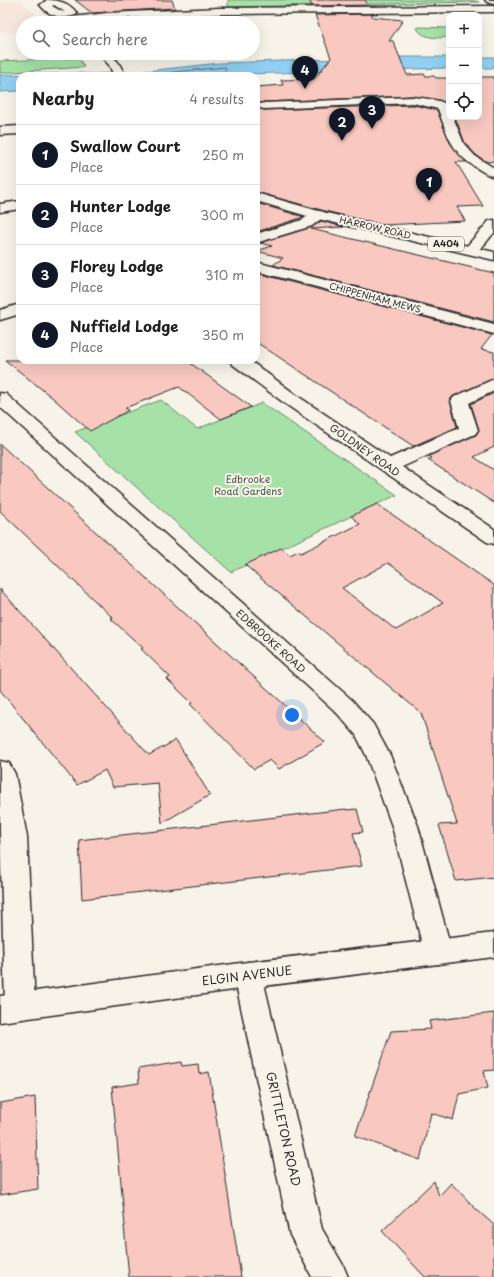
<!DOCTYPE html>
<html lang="en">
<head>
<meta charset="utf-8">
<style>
  :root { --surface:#fff; --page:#f2f2f2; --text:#202124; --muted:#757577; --line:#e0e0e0; --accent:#111827 }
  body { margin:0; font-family:"Playpen Sans",sans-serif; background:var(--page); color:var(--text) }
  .controls { position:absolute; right:12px; top:12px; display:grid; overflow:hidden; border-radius:8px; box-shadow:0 4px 16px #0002 }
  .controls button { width:36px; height:36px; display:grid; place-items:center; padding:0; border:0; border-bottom:1px solid var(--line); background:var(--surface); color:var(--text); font:20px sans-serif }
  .you { position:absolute; left:292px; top:715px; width:14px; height:14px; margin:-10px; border:3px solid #fff; border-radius:50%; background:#1a73e8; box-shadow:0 0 0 6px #1a73e833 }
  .badge { display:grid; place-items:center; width:26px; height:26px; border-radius:50%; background:var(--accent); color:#fff; font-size:13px; font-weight:700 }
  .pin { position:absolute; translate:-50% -33px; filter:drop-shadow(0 1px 2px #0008) }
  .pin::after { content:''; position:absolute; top:21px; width:14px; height:12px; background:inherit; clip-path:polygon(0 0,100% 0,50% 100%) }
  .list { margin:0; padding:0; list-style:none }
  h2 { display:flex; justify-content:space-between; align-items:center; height:52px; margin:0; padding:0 16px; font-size:17px }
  h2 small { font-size:13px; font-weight:400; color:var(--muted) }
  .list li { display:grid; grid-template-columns:26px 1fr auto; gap:12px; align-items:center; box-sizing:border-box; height:60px; padding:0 16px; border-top:1px solid var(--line) }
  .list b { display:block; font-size:15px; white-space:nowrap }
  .list p { margin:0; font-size:13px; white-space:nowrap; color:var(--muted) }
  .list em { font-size:13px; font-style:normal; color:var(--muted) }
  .icon { flex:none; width:22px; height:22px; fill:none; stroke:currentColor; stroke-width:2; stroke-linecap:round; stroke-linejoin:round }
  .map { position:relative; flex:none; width:494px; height:1277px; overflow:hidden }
  .search { position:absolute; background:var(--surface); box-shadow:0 4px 16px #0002; left:16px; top:16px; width:244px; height:44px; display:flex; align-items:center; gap:10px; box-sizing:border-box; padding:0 14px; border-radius:22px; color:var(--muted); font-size:15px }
  .panel { position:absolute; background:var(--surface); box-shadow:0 4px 16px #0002; left:16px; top:72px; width:244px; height:292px; border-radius:12px }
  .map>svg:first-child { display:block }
</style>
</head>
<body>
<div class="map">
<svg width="494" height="1277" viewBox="0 0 494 1277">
  <rect width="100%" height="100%" fill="#f7f3e8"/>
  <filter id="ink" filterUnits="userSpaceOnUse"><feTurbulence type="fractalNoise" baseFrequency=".025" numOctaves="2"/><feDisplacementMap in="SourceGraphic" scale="8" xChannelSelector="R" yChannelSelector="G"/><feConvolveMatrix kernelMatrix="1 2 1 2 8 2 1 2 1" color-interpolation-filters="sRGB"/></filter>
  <g filter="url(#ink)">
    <path fill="#f7e6dc" d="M20,0L45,23H23V32L12,33L0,32V3Z"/>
    <path fill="#a6e2a8" stroke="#68866a" d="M228,0H471L479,2L228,7Z
      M419,27L446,28L449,31L448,37C438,39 421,38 417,28Z
      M79,58L84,67L0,73V61Z
      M161,400L197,429L262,403L397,495L231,572L75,432Z"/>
    <path fill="#91d0f2" stroke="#688ea2" d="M401,57H449V68L174,76H20V91L0,92V75L77,73L93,74L137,72L220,63Z
      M479,57H494V68H479Z"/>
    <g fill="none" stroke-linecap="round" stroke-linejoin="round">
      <path stroke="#546d7b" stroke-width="1" d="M134,76L225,67L226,69L223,76
        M178,76L216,73L218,76"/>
    </g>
    <path fill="#f8c8c1" stroke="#2b2b2b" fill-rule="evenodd" d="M75,0H172L175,8L92,13Z
      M309,0H365L368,5L312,6Z
      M371,14L373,17L403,20L389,41H393L407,75L424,74L425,76H434L436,78H449V105L439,100L413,96L264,102L259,103L257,107L264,110L413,105L437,110L450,143L466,162H456L483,206L457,207L465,221L383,225L325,211L256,192V87L283,85L281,80L314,79L331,58L315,15Z
      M179,17L181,23H104L102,21Z
      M142,53H194V54L143,56Z
      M479,77H494V161L487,162L476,155L465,143L455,117H479Z
      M256,203L304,217L256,232Z
      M321,221L344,227L311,229L494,273V322L273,265L283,258L257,251L272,246L260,243L312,227Z
      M260,274L492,335L481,349L494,352V378L453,396L450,400L457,427L413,446L256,342V277Z
      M5,360H186L251,407L221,419L179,387L125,408L129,410L90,431L54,399Z
      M494,393V447L474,457L494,470V503L428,460L432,458L429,456L476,435L479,430L471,404Z
      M0,444L181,610L325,742L279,769L270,760L254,769L190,704L192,703L167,679L170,677L141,649L143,648L111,619L113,618L0,511Z
      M377,504L494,585V877L456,881L439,825L457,824L421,713L245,565L281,548L290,555L298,551L301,553L360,524L351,516ZM388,563L394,567L443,603L396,630L342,588Z
      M0,589L149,755L176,740L210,795L162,823L158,783L113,787L105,770L77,785L0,690Z
      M346,809V810L357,809L363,832L353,833L362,866L82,899L79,840Z
      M494,1013V1070L484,1071L488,1088L459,1094L453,1120L431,1113L420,1160L355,1136L391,1031L431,1029L429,1021Z
      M181,1062L182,1066L198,1064L199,1074L209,1072L241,1277H129L124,1226H125L112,1087L139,1083L138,1069Z
      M35,1097L38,1189L0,1195V1103Z
      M434,1181L439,1196L451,1183L476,1209L494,1225V1277H425L382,1231Z"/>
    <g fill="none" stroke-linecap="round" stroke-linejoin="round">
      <defs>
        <path id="minor" d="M494,6V12L220,14L107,19L72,23L67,20L72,17L107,13L220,8Z
          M413,97C420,98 447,100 449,107C450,110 449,114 449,117H453L464,144L475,156L494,168V177C488,175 483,172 477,168C451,152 448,136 438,109L413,103L264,109L260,108L258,106L260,104L264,103Z
          M20,126V134L0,135V127Z
          M319,211L324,212L326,215L312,226L256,243V234L302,220L314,212Z
          M494,220V233C486,241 479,256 466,253L464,250L466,247L489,221Z
          M256,262L494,324V334L256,271Z
          M20,304V314L0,320V310Z
          M230,360H249L299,397L390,458L459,428L451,401L454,397L494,379V391L469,403L478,430L475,434L402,467L494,529V544L487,542L287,405L232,364Z
          M0,393L6,394L352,700L373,724L390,755L418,826L452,952L448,961L438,964L428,961L424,952L392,826L366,755L356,735L336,712L0,407Z
          M0,761L9,763L15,774L27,837L35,1006L30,1015L20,1019L10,1015L5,1006L0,831Z
          M248,962L258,966L262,975L322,1229L343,1265L348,1277H312L290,1235L234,975L238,966Z"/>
        <path id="tertiary" d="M20,201V209L0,212V204Z
          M494,933V957L248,988L0,1022V996L248,962Z"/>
        <path id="primary" d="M45,0C59,0 68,2 77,13L75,15C62,20 49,16 40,5L46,1ZM54,5L65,12L61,11L52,6Z
          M98,53H109L118,62L126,76H114L109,65Z
          M256,193L322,212L494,252V260L314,218L256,201Z"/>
        <path id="trunk" d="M485,0H494V4L487,2Z"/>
      </defs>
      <use href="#minor" stroke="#2b2b2b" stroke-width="3"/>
      <use href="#tertiary" stroke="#2b2b2b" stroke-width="3"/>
      <use href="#primary" stroke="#2b2b2b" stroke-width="3"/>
      <use href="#trunk" stroke="#2b2b2b" stroke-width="3"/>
      <use href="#minor" fill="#f7f3e8" fill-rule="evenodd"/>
      <use href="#tertiary" fill="#f7f3e8" fill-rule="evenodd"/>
      <use href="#primary" fill="#f7f3e8" fill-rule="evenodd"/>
      <use href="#trunk" fill="#f7f3e8" fill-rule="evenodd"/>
    </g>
  </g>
  <g text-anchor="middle" stroke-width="4" stroke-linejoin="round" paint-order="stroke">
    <g font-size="9" fill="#2b2b2b" stroke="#f7f3e8">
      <text transform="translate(375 228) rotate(13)" y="3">HARROW ROAD</text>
      <text transform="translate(375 298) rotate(15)" y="3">CHIPPENHAM MEWS</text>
    </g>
    <rect fill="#f7f3e8" stroke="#686764" stroke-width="1" x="428" y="237" width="36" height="14" rx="3"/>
    <g font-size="9" font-weight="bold" fill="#2b2b2b">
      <text x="446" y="247">A404</text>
    </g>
    <g font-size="10" fill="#2b2b2b" stroke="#f7f3e8">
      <text transform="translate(365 450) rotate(35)" y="4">GOLDNEY ROAD</text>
      <text transform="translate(271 641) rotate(42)" y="4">EDBROOKE ROAD</text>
    </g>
    <g font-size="10" fill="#4a594a" stroke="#f7f3e8">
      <text x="248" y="483">Edbrooke<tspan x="248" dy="12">Road Gardens</tspan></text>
    </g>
    <g font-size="12" fill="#2b2b2b" stroke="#f7f3e8">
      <text transform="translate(247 976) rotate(-7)" y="4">ELGIN AVENUE</text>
      <text transform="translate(283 1129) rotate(77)" y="4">GRITTLETON ROAD</text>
    </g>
  </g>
</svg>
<div class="controls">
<button>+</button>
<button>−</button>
<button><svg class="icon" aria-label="locate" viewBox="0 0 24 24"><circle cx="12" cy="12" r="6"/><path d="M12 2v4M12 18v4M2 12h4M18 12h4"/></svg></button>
</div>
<div class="you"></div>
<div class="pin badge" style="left:429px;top:201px">1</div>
<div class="pin badge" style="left:342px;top:141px">2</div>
<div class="pin badge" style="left:372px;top:129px">3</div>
<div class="pin badge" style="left:305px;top:89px">4</div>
<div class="search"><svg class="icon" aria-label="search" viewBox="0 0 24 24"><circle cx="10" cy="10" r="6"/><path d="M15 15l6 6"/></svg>Search here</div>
<section class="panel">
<h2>Nearby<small>4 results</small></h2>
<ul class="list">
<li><span class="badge">1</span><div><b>Swallow Court</b><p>Place</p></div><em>250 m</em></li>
<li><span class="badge">2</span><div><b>Hunter Lodge</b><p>Place</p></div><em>300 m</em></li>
<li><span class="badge">3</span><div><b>Florey Lodge</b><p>Place</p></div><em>310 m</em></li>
<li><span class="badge">4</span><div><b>Nuffield Lodge</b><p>Place</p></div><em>350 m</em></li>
</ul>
</section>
</div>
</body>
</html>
